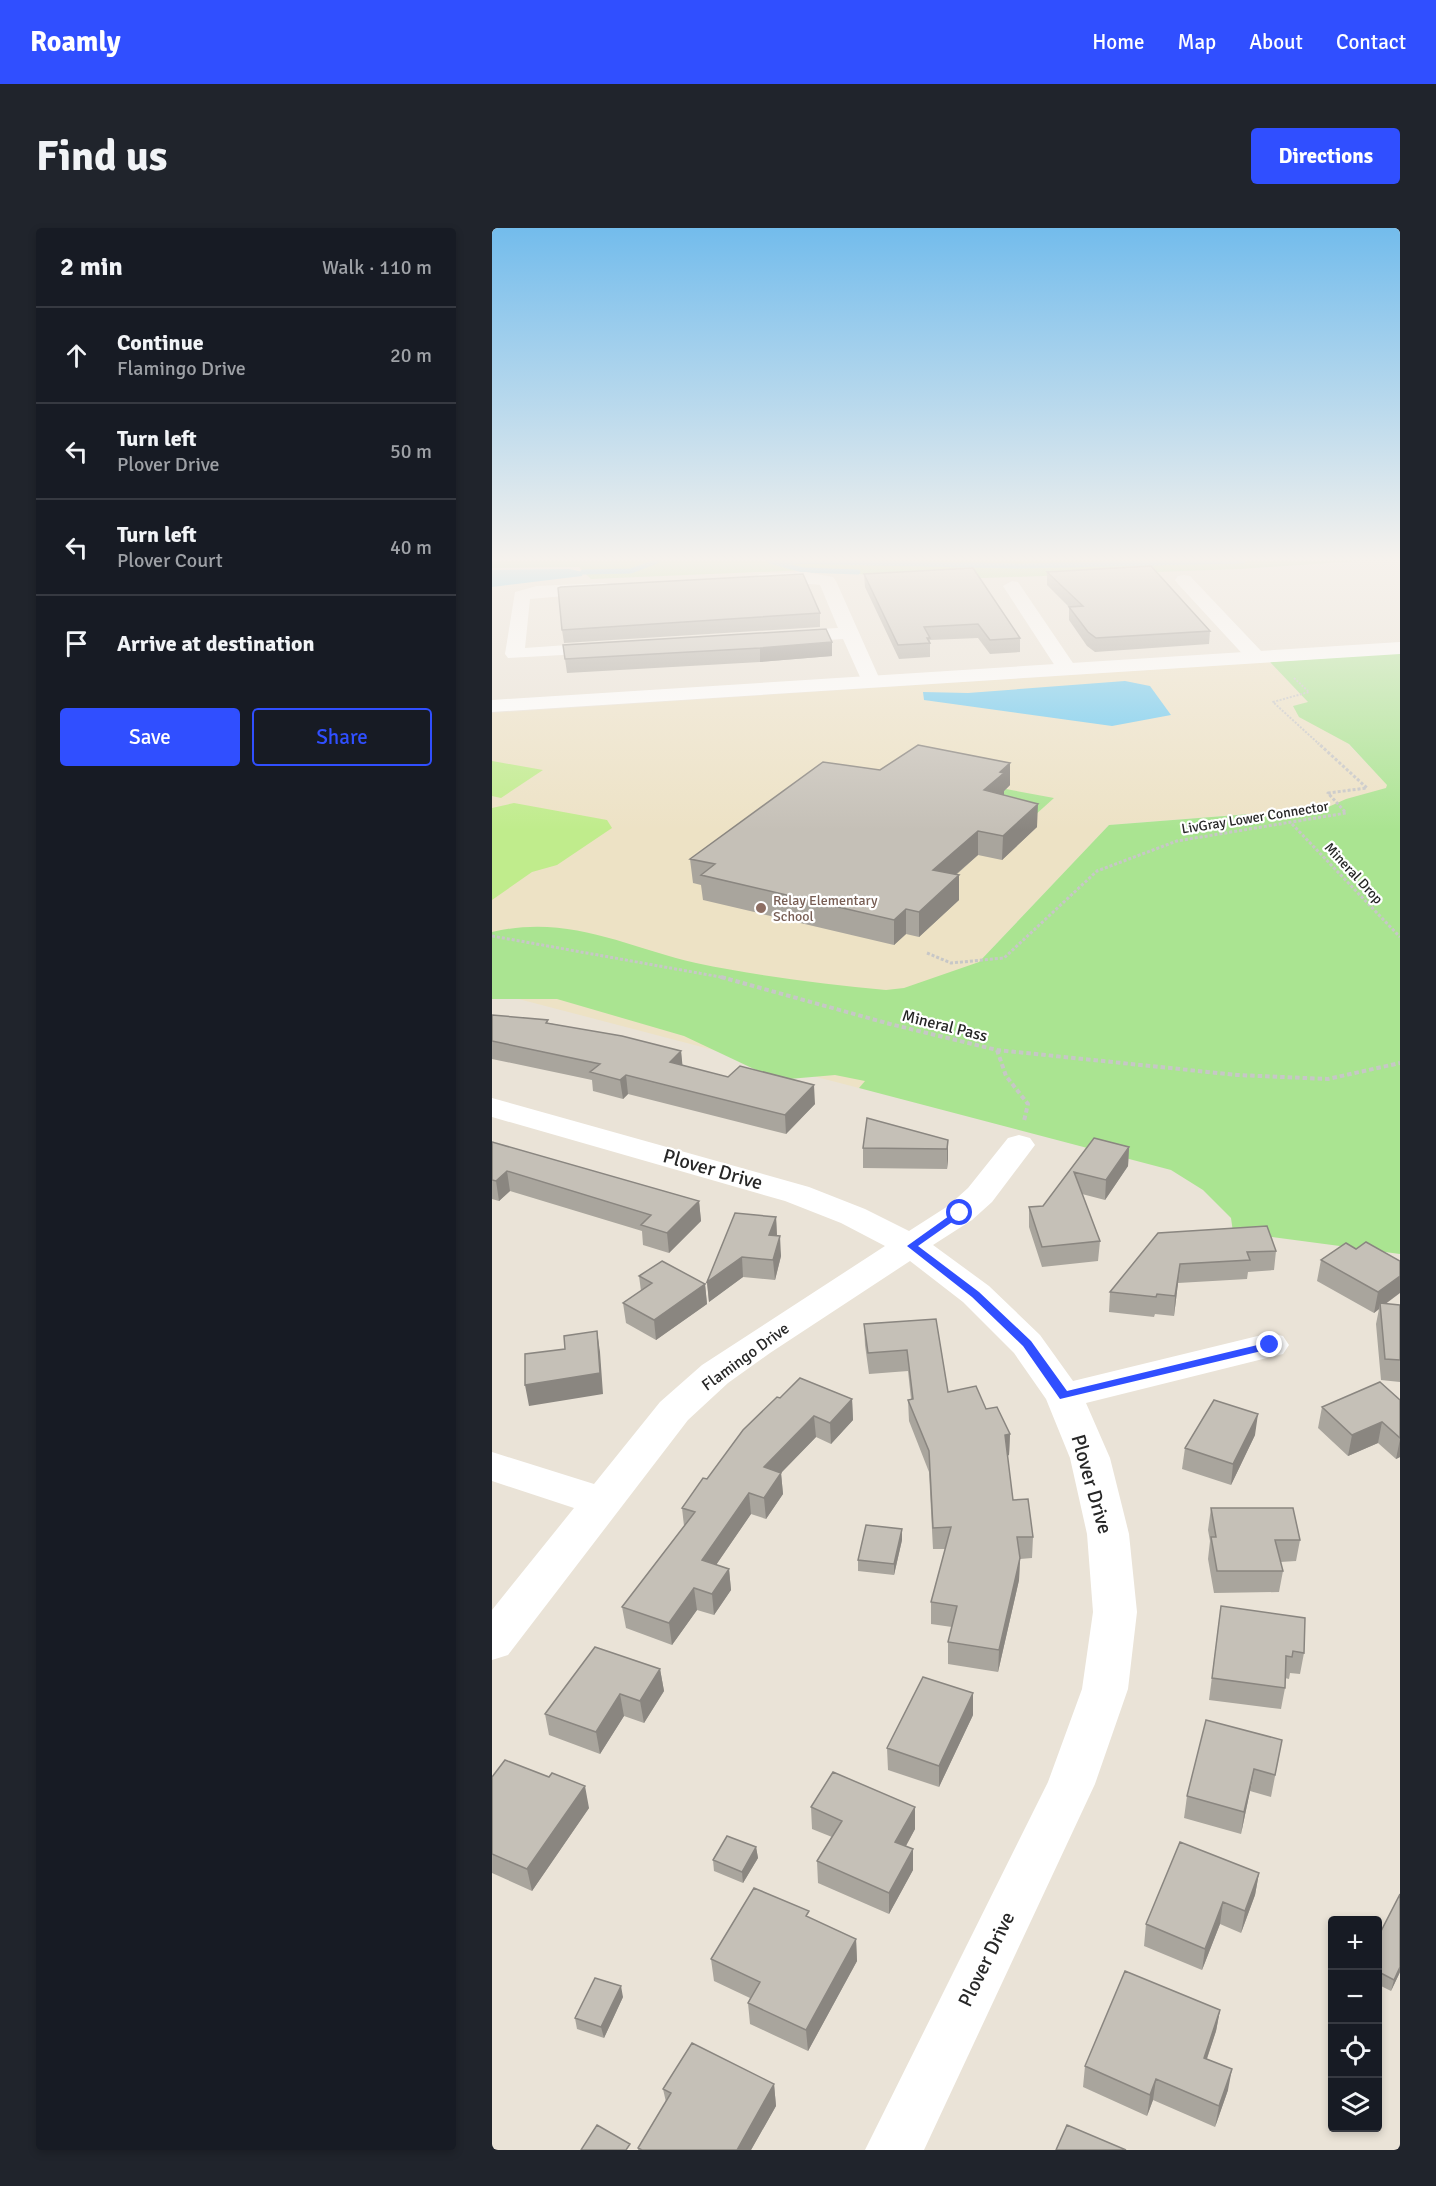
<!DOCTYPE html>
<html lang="en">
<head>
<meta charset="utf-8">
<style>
  :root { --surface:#171b24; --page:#20242c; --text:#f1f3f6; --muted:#9ea1a6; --line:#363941; --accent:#304fff }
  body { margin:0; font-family:Signika,sans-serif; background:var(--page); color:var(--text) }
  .controls { position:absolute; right:18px; bottom:18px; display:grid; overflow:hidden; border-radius:6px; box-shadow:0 3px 9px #0003 }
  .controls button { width:54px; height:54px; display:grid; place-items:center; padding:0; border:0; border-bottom:2px solid var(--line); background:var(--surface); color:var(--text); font:30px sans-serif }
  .stop { position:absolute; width:18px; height:18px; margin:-14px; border:4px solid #304fff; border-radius:50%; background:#fff }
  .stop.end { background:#304fff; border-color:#fff; box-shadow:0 2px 6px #0008 }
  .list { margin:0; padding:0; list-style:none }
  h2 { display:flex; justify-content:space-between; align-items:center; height:78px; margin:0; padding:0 24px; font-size:26px }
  h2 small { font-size:20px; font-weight:400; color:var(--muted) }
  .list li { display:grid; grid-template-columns:39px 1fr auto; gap:18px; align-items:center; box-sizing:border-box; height:96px; padding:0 24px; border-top:2px solid var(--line) }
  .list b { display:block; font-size:22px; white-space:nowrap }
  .list p { margin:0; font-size:20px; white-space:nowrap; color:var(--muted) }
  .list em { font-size:20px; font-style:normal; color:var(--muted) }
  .actions { display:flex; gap:12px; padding:18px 24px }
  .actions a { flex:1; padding:14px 0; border:2px solid var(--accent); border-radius:6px; text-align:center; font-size:21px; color:var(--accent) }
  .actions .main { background:var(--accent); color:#fff }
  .icon { flex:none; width:33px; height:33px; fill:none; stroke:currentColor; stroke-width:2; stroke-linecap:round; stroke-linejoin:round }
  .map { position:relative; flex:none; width:908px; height:1922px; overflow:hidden; border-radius:6px }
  header { display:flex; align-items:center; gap:36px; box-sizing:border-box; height:84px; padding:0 30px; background:var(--accent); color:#fff }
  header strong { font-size:28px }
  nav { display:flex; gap:33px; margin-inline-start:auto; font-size:21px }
  .intro { display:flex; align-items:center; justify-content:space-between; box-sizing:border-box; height:144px; padding:0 36px }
  h1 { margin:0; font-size:42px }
  .button { padding:15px 27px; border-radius:6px; background:var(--accent); color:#fff; font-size:21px; font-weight:700 }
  main { display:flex; gap:36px; padding:0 36px }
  aside { flex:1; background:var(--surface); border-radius:6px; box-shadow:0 3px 9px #0003 }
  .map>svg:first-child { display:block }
</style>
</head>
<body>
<header>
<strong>Roamly</strong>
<nav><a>Home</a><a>Map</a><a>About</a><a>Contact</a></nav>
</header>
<div class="intro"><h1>Find us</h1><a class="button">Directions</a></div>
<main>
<aside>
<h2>2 min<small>Walk · 110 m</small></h2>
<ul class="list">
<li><svg class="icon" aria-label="ahead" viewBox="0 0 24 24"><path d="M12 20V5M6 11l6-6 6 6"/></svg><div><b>Continue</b><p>Flamingo Drive</p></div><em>20 m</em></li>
<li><svg class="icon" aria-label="left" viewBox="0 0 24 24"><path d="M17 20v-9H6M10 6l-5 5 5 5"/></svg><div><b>Turn left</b><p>Plover Drive</p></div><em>50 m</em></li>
<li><svg class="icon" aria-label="left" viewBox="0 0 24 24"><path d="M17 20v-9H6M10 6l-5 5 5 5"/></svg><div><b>Turn left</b><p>Plover Court</p></div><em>40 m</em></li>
<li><svg class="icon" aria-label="arrive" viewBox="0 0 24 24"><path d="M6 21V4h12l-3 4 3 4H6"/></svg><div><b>Arrive at destination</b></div></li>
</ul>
<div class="actions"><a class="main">Save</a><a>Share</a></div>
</aside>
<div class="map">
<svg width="908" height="1922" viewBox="0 0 908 1922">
  <rect width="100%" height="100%" fill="#eae3d7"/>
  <path fill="#ede2c5" d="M778,434L908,570V574L617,597L367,860L0,764V485Z"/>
  <path fill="#aae491" d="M0,333H868L748,341L407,353L340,341L99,351L87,339L0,340Z
    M908,425V1026L741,1004L739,990L711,962L679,942L367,860L373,853L343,847L297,851L277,848L192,808L65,771H0V704C76,686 132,718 204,735C266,748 331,756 394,762L412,760L487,734L617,597L834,580L854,571L894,560L895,557L857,516L807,489L801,478L816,474L778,434Z
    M514,561L562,570L532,597L507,567Z"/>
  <path fill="#c0ec8c" d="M0,533L51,542L9,570L0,568Z
    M22,575L115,592L120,600L65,637L40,644L0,672V580Z"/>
  <path fill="#65c8f1" d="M77,341L91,344L90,348L0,359V342Z
    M633,453L658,458L679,487L620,498L432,472L431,464L476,465Z"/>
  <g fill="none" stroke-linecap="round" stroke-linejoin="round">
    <path stroke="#65c8f1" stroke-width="5" d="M278,333L311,342L366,344
      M287,333L528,338L751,333
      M91,344L139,343L165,333"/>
    <path stroke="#c7c7c7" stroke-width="2" stroke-dasharray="2 1.5" stroke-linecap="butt" d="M802,450L817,464L781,474L827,516"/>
    <path stroke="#c7c7c7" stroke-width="3" stroke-dasharray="3 2" stroke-linecap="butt" d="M800,596L908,709
      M0,708L234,750
      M435,725L459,735L512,730L605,643L685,613L854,585L836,565L875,560L826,515"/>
    <path stroke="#c7c7c7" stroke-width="4" stroke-dasharray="4.5 3" stroke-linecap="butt" d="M229,749L398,796L505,822L745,847L836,851L908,835
      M505,822L514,848L536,876L532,893"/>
    <path fill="#fff" fill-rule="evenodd" d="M314,344L341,349L344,353L389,454L386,458H372L351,411L292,415L283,409L292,403L346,400L328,357C313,354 267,360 259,351L268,346Z
      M692,347L698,348L771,425L774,429L771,433H757L686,356L683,352L686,348Z
      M520,353L526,354L585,441L582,445L575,447L565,441L511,358Z
      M112,355L118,356L121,360L118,364L38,371L33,420L118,414L125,416L128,420L125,424L16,430L13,426L23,364L45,358Z
      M0,870L317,959L373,981L417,1003L456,978L476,960L516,910L527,907L538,910L543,917L500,974L480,992L441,1017L497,1058L548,1107L581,1153L778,1105L791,1108L797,1117L791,1126L594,1175L618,1230L637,1306L645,1384L636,1461L603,1556L432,1922H373L556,1554L590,1461L601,1384L595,1306L578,1230L554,1171L522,1125L471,1074L418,1033L278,1125L236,1155L196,1192L16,1427L0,1432V1382L82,1280L0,1253V1224L102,1256L168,1174L210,1137L393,1018L349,995L293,973L0,889Z"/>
    <path fill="#fff" fill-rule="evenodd" d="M908,414V426L0,484V472Z"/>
  </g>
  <path fill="#a9a59d" d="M555,344L718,403L717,416L603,424L595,418L577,392V379L555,357Z
    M372,346L528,410V424L498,426L486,410L438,412V429L407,431L373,359Z
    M328,385V399L72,415L70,402Z
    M334,401L340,428L268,434L75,445L71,417Z
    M388,542L518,557L512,563V567L545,599L510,632L486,627L464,647H467V672L427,709L414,706L402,717L211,672L209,657L201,655L198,631Z
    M0,787L57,795L189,823L190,837L323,876L294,906L136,866L131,871L101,863L100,852L0,831Z
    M602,910L637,919L636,938L613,972L590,966L608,1013L606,1033L550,1039L537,999V979L551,978Z
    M456,912V931L455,941L371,940V920Z
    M0,914L207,973L209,993L177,1025L151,1017L150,1003L18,963L7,973L0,971Z
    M284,989L285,1007L289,1028L283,1052L251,1049L217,1074L215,1054Z
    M666,1005L784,1023L782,1042L756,1044L755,1051L686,1055L682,1088L663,1086L662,1089L617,1084L618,1064Z
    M854,1015L894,1076L908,1077V1154L889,1152L884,1096L887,1081L882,1085L825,1053L829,1032Z
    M147,1048L213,1056L215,1076L164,1112L134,1095L131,1075L149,1063Z
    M444,1091L456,1164L494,1181L518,1206L517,1227L515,1228L521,1272L541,1309L540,1330L528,1331L527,1352L506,1444L456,1436V1414L460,1399L439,1396V1374L453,1321H441L437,1244L417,1193L416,1172L419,1171L416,1143L377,1146L373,1117L372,1096Z
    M288,1170L360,1171L361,1192L339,1216L324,1209L289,1245L291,1266L274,1291L259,1286L224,1337L237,1341L239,1362L222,1387L205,1382L180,1417L134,1400L130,1379L192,1298L190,1280Z
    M908,1172V1229L904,1231L886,1215L856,1228L826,1200L830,1179Z
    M763,1207L739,1257L690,1241L693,1220Z
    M719,1280L808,1312L804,1333L788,1334L791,1343L787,1364L722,1365L716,1331L718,1313L716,1302Z
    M410,1312L402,1347L366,1343V1332Z
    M729,1378L812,1425L808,1446L798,1445L797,1451L793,1450V1460L789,1481L717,1472Z
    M168,1441L172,1463L152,1495L132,1488L108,1526L57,1507L53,1486Z
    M481,1487L447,1559L396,1542L395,1520Z
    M790,1512L779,1569L758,1563L749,1606L692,1590L695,1568Z
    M0,1549H57L97,1580L40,1663L0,1645Z
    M319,1579L423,1601L414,1618L421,1642L397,1686L326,1655L325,1633L340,1609L320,1601Z
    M264,1619L266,1630L251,1655L222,1643L221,1632Z
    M767,1645L763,1667L749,1705L728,1696L710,1742L652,1718L654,1696Z
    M317,1690L364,1711L365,1733L316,1823L258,1796L256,1775L258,1770L222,1753L219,1731Z
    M885,1711L908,1744L899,1763L885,1756Z
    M131,1769L112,1810L85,1801L83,1790Z
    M728,1782L724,1803L715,1831L736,1862L723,1899L661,1872L655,1888L591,1859L593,1838Z
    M282,1856L284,1878L259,1922H146V1920L174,1874L171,1861Z"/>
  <path fill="#8a8680" d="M340,414V428L268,434V420Z
    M518,535V557L512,563V568L492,562L508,544Z
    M546,576L545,599L510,632L511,608Z
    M486,603V627L441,666V642Z
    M467,647V672L427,709V684Z
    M414,681V706L402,717V692Z
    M189,823L191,842L178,834Z
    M134,847L136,866L131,871L128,852Z
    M322,857L323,876L294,906L293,887Z
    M456,912V931L455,941V921Z
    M637,919L636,938L613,972L614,952Z
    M15,943L18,963L7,973L4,953Z
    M207,973L209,993L177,1025L175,1005Z
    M284,989L285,1009L277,1007Z
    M288,1008L289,1028L283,1052L281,1032Z
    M250,1029L251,1049L217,1074L215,1054Z
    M688,1036L686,1055L682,1088L683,1068Z
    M908,1048V1065L888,1080V1075L887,1081L882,1085L886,1064Z
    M213,1056L215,1076L164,1112L162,1092Z
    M105,1103L108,1124L111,1166L37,1178L33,1157Z
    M360,1171L361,1192L339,1216L338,1195Z
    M766,1186L763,1207L739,1257L741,1236Z
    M322,1188L324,1209L289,1245L291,1266L274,1291L272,1270V1239Z
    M890,1194L886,1215L856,1228L860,1207Z
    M518,1206L517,1227L512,1228L513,1207Z
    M908,1211V1229L904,1231Z
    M257,1265L259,1286L213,1353L210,1332Z
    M410,1301V1312L402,1347V1336Z
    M528,1330L527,1352L506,1444L507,1422Z
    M237,1341L239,1362L222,1387L220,1366Z
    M202,1360L205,1382L180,1417L177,1395Z
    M168,1441L172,1463L152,1495L148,1473Z
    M481,1465V1487L447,1559V1538Z
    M128,1466L132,1488L108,1526L104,1504Z
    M762,1541L758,1563L749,1606L752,1584Z
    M93,1558L97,1580L40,1663L35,1641Z
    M423,1579V1601L404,1636L403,1614Z
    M264,1619L266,1630L251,1655L250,1644Z
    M421,1621V1642L397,1686V1665Z
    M767,1645L763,1667L749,1705L753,1683Z
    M731,1674L728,1696L710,1742L713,1721Z
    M364,1711L365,1733L316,1823L314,1802Z
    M908,1739V1744L899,1763L902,1752Z
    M129,1758L131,1769L112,1810L109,1799Z
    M728,1782L724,1803L708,1851L712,1830Z
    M740,1841L736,1862L723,1899L727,1878Z
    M664,1851L661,1872L655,1888L658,1867Z
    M282,1856L284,1878L259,1922H245Z"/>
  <path fill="#c5c0b7" stroke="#8a8680" stroke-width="1.5" d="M659,338L718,403L604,410L596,404L577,379L591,378L555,344Z
    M481,340L528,410L498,412L486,396L432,399L438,410H435L438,415L406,417L372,346Z
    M311,346L328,385L70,402L66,360L69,359Z
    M334,401L340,414L268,420L73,431L71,417Z
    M426,517L518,535L508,544L512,545L492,562L546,576L511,608L486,603L441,642L467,647L427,684L414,681L402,692L209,647L223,636L198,631L331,534L388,542Z
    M0,787L56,792L54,795L130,808L189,823L178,834L236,849L248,838L322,857L293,887L134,847L128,852L98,844L108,836L0,813Z
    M375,890L456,912L455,921L371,920Z
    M602,910L637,919L614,952L582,944L608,1013L550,1019L537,979L551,978Z
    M0,914L207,973L175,1005L149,997L159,987L15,943L4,953L0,952Z
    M243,985L284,989L277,1007L288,1008L281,1032L250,1029L215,1054Z
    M775,998L784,1023L755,1024L758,1032L688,1036L683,1068L665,1066L664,1069L618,1064L666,1005Z
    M874,1014L908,1033V1048L886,1064L829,1032L854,1015L864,1021Z
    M170,1033L213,1056L162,1092L131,1075L160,1055L147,1048Z
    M888,1075L908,1077V1132L893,1131Z
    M444,1091L456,1164L484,1158L494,1181L505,1179L518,1206L513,1207L521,1272L536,1271L541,1309H525L528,1330L507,1422L456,1414L465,1378L439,1374L459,1299L441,1300L437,1223L416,1172L421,1171L415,1122L376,1125L372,1096Z
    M105,1103L108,1145L33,1157V1126L73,1121L72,1108Z
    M308,1150L360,1171L338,1195L322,1188L272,1239L289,1245L272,1270L257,1265L210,1332L237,1341L220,1366L202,1360L177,1395L130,1379L203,1284L190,1280L211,1250L215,1251L251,1202L285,1169L288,1170Z
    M888,1154L908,1172V1210L890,1194L860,1207L830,1179Z
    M722,1172L766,1186L741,1236L693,1220Z
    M719,1280H801L808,1312H783L791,1343H725L719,1309H724Z
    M374,1297L410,1301L402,1336L366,1332Z
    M729,1378L813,1390L812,1425L801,1423L800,1429L794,1428L793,1460L720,1450Z
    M103,1419L168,1441L148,1473L128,1466L104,1504L53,1486Z
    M431,1449L481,1465L447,1538L395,1520Z
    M714,1492L790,1512L783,1547L762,1541L752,1584L695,1568Z
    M13,1532L57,1549L60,1545L93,1558L35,1641L0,1626V1549Z
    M341,1544L423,1579L403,1614L421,1621L397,1665L325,1633L350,1593L319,1579Z
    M235,1608L264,1619L250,1644L221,1632Z
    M688,1614L767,1645L753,1683L731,1674L713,1721L654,1696Z
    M262,1660L317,1683L314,1688L364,1711L314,1802L256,1775L268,1754L219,1731Z
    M908,1666V1739L902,1752L885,1743V1711Z
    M633,1743L728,1782L712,1830L740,1841L727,1878L664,1851L658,1867L593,1838Z
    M103,1750L129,1758L109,1799L83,1790Z
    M200,1815L282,1856L245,1922H150L146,1920L179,1865L171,1861Z
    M105,1897L138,1916L134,1922H89Z
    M575,1897L634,1922H564Z"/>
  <linearGradient id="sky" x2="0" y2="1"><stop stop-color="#73bcec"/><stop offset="0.55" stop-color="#f6f2ed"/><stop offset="1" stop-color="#f6f2ed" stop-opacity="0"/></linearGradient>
  <rect width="908" height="602" fill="url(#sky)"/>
  <path fill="#304fff" d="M464,983L473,985L426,1018L487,1064L539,1113L575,1163L778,1114L784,1117L778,1121L568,1171L531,1118L480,1069L415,1018Z"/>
  <circle fill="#8d6e63" stroke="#fff" stroke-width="2" cx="269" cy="680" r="6"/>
  <g text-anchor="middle" stroke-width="4.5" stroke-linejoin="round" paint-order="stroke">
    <g font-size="14" fill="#272727" stroke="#fff">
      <text transform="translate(763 589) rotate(-9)" y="5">LivGray Lower Connector</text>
      <text transform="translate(862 645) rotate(47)" y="5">Mineral Drop</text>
    </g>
    <g font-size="14" fill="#785e54" stroke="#fff" text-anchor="start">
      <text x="281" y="677">Relay Elementary<tspan x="281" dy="16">School</tspan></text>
    </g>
    <g font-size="16" fill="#272727" stroke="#fff">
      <text transform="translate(453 797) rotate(14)" y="6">Mineral Pass</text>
      <text transform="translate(253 1128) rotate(-36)" y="6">Flamingo Drive</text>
    </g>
    <g font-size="20" fill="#272727" stroke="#fff">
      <text transform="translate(221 941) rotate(16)" y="7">Plover Drive</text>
      <text transform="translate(600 1256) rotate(74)" y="7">Plover Drive</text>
      <text transform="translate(494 1731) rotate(-64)" y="7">Plover Drive</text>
    </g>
  </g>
</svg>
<div class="controls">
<button>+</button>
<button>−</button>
<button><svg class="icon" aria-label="locate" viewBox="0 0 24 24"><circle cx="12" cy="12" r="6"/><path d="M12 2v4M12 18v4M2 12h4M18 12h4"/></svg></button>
<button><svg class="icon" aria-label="layers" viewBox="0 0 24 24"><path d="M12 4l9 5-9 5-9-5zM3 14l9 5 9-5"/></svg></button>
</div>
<div class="stop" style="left:468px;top:985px"></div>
<div class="stop end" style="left:778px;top:1117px"></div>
</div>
</main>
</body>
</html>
